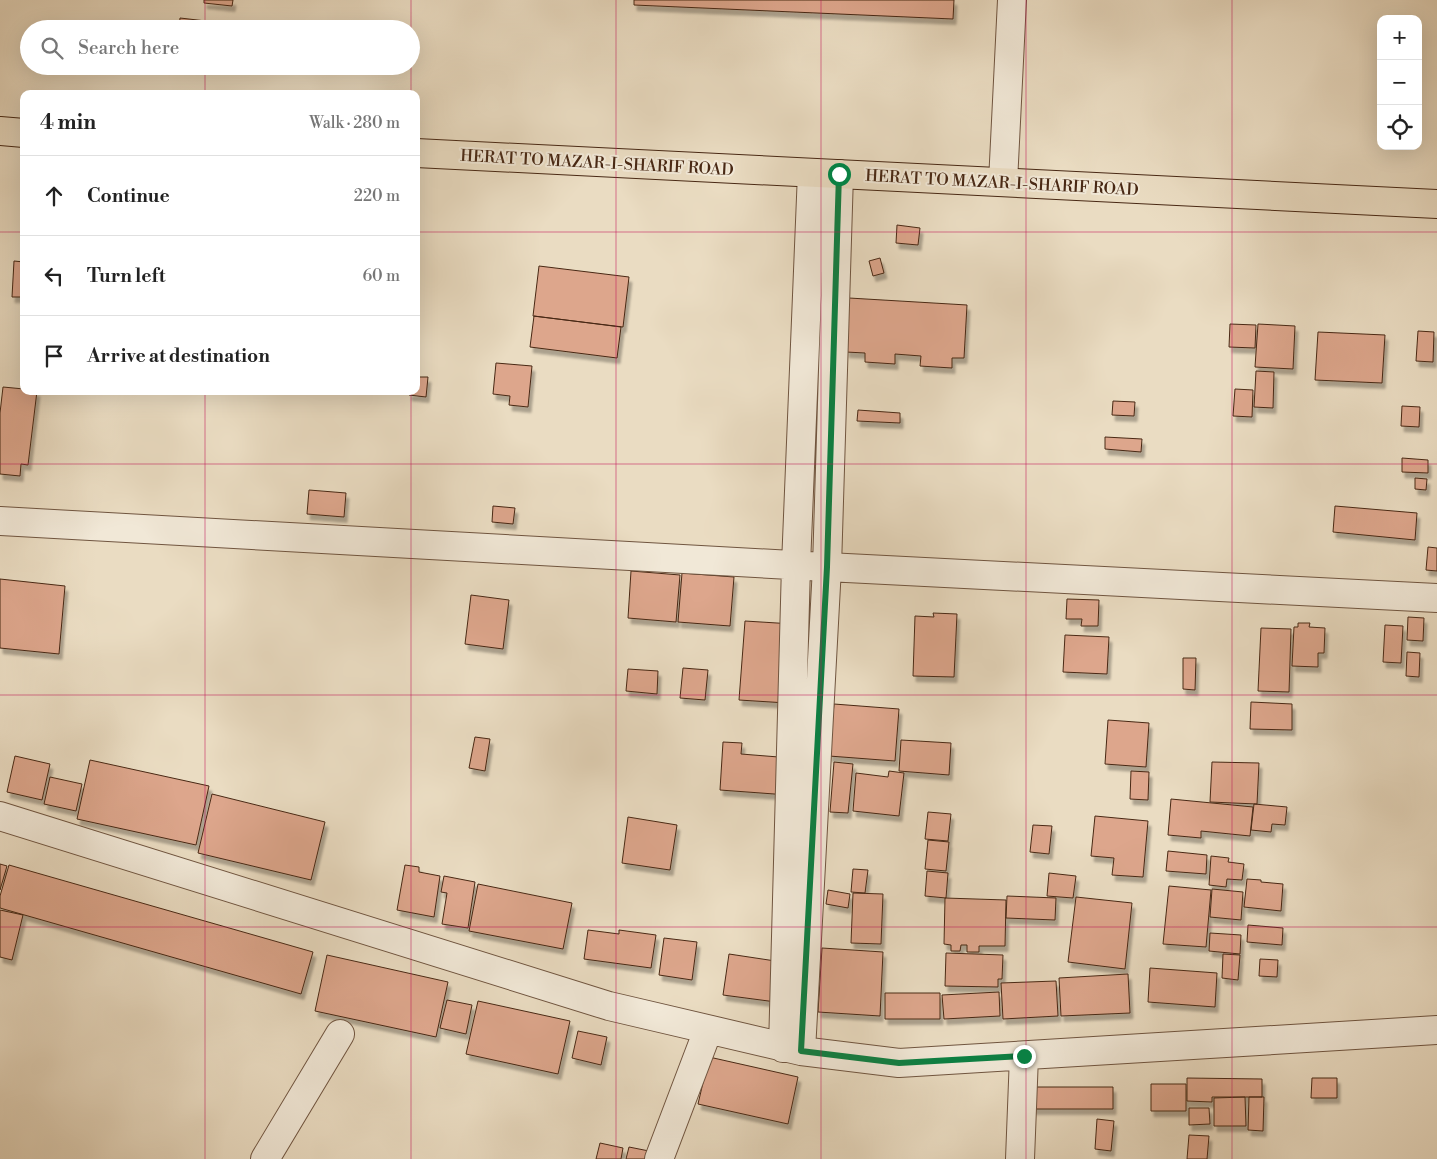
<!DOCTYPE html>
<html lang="en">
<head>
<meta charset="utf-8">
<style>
  :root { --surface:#fff; --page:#f2f2f2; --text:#222; --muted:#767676; --line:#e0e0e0 }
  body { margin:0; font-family:"Libre Bodoni",serif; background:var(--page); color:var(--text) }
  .controls { position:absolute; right:15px; top:15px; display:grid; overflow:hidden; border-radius:10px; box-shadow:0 5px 20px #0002 }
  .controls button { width:45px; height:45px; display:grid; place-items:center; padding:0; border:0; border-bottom:1px solid var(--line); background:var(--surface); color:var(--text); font:25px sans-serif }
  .stop { position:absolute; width:15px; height:15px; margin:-11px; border:4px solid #0b8043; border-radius:50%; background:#fff }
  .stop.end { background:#0b8043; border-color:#fff; box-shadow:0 1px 5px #0008 }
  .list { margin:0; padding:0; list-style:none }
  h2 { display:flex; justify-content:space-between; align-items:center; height:65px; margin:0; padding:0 20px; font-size:21px }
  h2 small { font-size:16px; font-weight:400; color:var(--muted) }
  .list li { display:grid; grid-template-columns:32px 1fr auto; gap:15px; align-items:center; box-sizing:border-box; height:80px; padding:0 20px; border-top:1px solid var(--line) }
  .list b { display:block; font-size:19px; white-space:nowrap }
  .list em { font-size:16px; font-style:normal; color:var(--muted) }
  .icon { flex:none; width:28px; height:28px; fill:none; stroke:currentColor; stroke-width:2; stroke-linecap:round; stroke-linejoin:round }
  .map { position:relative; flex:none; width:1437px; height:1159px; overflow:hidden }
  .search { position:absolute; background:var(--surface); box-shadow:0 5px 20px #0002; left:20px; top:20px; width:400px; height:55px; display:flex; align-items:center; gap:12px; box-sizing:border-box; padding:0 18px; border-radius:28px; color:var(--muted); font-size:19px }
  .panel { position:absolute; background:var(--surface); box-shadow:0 5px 20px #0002; left:20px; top:90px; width:400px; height:305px; border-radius:10px }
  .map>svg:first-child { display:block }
</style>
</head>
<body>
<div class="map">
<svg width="1437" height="1159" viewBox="0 0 1437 1159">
  <defs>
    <filter id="shadow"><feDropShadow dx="3" dy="5.5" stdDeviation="1" flood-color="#0004"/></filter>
  </defs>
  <rect width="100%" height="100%" fill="#eadcc2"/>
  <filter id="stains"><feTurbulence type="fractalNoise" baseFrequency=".004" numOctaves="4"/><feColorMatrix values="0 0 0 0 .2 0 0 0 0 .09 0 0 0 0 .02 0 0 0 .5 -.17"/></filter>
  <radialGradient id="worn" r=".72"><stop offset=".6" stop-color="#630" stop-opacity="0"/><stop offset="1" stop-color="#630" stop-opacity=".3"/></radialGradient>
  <path fill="#dda68c" stroke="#482814" filter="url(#shadow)" d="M204,0H233L232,6L204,3Z
    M634,0H954L953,19L634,5Z
    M180,18L206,21L205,29H179Z
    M897,225L920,228L918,245L896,243Z
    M880,258L884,273L873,276L869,261Z
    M14,261L24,262V297H12Z
    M539,266L629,277L623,327L533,316Z
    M849,298L967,305L964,358H952V368L920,366L921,356L895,354V364L865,362V353L846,352Z
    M534,316L621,327L617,358L530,347Z
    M1230,324L1256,325L1255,348L1229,347Z
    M1258,324L1295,326L1293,369L1255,367Z
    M1418,331L1434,332L1433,362L1416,361Z
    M1318,332L1385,335L1382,383L1315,380Z
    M496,363L532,366L528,407L509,405L510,396L493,394Z
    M1256,371L1274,372L1273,408L1254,407Z
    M416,377H428L426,397L409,395V391H416Z
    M3,387L24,389V391H37L28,465L21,464L20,476L0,474V413Z
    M1235,389L1253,390L1252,417L1233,416Z
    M1113,401L1135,402L1134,416L1112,415Z
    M1402,406L1420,407L1419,427L1401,426Z
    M858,410L900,413V423L857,421Z
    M1105,437L1142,439L1141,452L1105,449Z
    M1402,458L1428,460V473L1402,472Z
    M1415,478L1427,479L1426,490L1415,489Z
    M309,490L346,493L344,517L307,514Z
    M493,506L515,508L513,524L492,522Z
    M1335,506L1417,513L1415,540L1333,532Z
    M1428,547L1437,548V571L1426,570Z
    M631,571L680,575L676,622L628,618Z
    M682,573L734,577L730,626L678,622Z
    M0,579L65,586L59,654L0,648Z
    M471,595L509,600L503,649L465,644Z
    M1067,599L1099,600L1098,626H1081L1082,619H1066Z
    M933,613L957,614L954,677L913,676L915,616L934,617Z
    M1408,617L1424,618L1423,641L1407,640Z
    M745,621L793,624L787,703L739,700Z
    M1298,623H1310L1309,627L1325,628L1324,653H1318V667L1292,666L1294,627H1298Z
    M1385,625L1403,626L1401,663L1383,662Z
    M1261,628L1291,629L1289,692L1258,691Z
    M1065,635L1109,637L1107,674L1063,672Z
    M1407,652L1420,653L1419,677L1406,676Z
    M1183,658H1196L1195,690L1183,689Z
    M683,668L708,670L705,700L680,698Z
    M628,669L658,671L657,694L626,691Z
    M1251,702L1292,704V730L1250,729Z
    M834,704L899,709L895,761L829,756Z
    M1108,720L1149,723L1146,767L1105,764Z
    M475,737L490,739L485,771L469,768Z
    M901,740L951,743L949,775L899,771Z
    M723,742L742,743L741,754L791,758L788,795L720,790Z
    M15,756L50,764L42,800L7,792Z
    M90,760L209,786L196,845L77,819Z
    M834,762L853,764L848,813L830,812Z
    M1212,762L1259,763L1257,804L1210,802Z
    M889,771L904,773L899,816L853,811L856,773L888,777Z
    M1131,771L1149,772L1148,800L1130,799Z
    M50,777L82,784L76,811L44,804Z
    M212,794L325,822L311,880L198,853Z
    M1171,799L1253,807L1250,836L1201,831V838L1168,835Z
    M1254,804L1287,807L1285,825L1272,824L1271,832L1251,830Z
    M928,812L951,814L948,841L925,839Z
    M1095,816L1148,821L1143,877L1112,875L1114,858L1091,856Z
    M628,817L677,825L670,870L622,863Z
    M1033,825L1052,826L1049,854L1030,852Z
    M928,840L949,842L946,871L925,869Z
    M1168,851L1207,855L1206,874L1166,871Z
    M1211,856L1229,858L1228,862L1244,864L1242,880L1227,879L1226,887L1209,885Z
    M0,864L7,866L0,890Z
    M9,865L313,952L301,994L0,908V896Z
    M405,865L419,867V872L440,876L434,917L397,910Z
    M853,869L868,870L865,893L851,892Z
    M927,871L948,873L946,898L925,896Z
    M1049,873L1076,876L1073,898L1047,896Z
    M444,876L475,882L468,928L442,924L447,893L441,892Z
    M1247,879L1261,880V882L1283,884L1281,911L1244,907Z
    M478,884L572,903L563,949L469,931Z
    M1169,886L1211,890L1206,947L1163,944Z
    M1212,889L1243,892L1241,920L1210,917Z
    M828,890L850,894L848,908L826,904Z
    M853,893L883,894L881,944L851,943Z
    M1007,896L1056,898L1055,920L1006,918Z
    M1076,897L1132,903L1125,969L1068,962Z
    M945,898L1006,900L1005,946H979V952H967V945H961L960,951H951V945L944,944Z
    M0,910L23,915L12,960L0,957Z
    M1248,925L1283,928L1282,945L1247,942Z
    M588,930L619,934V930L656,935L651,968L584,959Z
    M1210,933L1241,935L1240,954L1209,951Z
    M664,938L697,942L692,980L659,975Z
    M822,948L883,952L880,1016L818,1012Z
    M946,953L1003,955L1002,979H998V987L945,986Z
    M729,954L782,962L776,1002L723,995Z
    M1223,954L1240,955L1238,980L1222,978Z
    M327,955L448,982L436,1037L315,1011Z
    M1260,959L1278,960L1277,977L1259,976Z
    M1150,968L1217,973L1215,1007L1148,1002Z
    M1128,974L1130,1013L1061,1016L1059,978Z
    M1056,981L1058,1016L1003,1019L1001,983Z
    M999,992L1000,1016L944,1019L942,995Z
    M885,993H940V1019H885Z
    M447,1000L472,1005L466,1034L440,1028Z
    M478,1001L570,1021L558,1074L466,1054Z
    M578,1031L607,1037L601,1065L572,1058Z
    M709,1057L798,1077L788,1124L698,1104Z
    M1187,1078L1262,1079V1097H1212V1102L1187,1101Z
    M1312,1078H1337V1098H1311Z
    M1151,1084H1186V1111H1151Z
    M1031,1087H1113V1109H1031Z
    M1245,1097L1246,1126H1214V1098Z
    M1249,1097H1264L1263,1131L1248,1130Z
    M1189,1108H1209L1210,1124L1189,1125Z
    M1097,1119L1114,1121L1111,1151L1095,1149Z
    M1189,1135L1209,1136L1207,1159H1187Z
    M600,1143L623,1148L621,1159H596Z
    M629,1147L654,1152L652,1159H626Z"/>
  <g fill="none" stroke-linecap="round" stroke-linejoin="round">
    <defs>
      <path id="minor" d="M1003,182L1012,0
        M0,521L827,567L1437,598
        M0,816L609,1006L801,1051L899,1063L1437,1030
        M783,1048L796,565L812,173
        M801,1051L827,567L839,174
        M265,1159L340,1034
        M659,1159L708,1030
        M1020,1159L1024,1056"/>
      <path id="highway" d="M0,131L24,133
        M416,153L1437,204"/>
    </defs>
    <use href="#minor" stroke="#705540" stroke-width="30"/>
    <use href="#highway" stroke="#482814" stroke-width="30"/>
    <use href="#minor" stroke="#f1e8d7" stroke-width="28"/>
    <use href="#highway" stroke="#eadcc2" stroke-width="28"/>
  </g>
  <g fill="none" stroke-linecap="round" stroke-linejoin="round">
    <path stroke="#0b8043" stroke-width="6" d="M839,174L827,567L801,1051L899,1063L1024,1056"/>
  </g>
  <path fill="none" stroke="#c2185b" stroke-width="1" stroke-opacity="0.55" d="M205,0V29M411,0V29M616,0V1159M821,0V1159M1026,0V1159M1232,0V1159M205,66V94M411,66V94M0,232H24M416,232H1437M205,391V1159M411,391V1159M0,464H1437M0,695H1437M0,927H1437"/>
  <g text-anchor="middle" stroke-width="4" stroke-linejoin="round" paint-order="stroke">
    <g font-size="16" fill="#482814" stroke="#f1e8d7">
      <text transform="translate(597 162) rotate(3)" y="6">HERAT TO MAZAR-I-SHARIF ROAD</text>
      <text transform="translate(1002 182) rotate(3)" y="6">HERAT TO MAZAR-I-SHARIF ROAD</text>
    </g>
  </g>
  <rect width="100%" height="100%" filter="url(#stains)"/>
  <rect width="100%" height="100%" fill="url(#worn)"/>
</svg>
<div class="controls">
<button>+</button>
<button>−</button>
<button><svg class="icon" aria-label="locate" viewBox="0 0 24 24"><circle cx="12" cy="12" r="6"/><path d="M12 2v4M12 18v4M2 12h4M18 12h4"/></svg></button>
</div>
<div class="stop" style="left:839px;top:174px"></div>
<div class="stop end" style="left:1024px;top:1056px"></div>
<div class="search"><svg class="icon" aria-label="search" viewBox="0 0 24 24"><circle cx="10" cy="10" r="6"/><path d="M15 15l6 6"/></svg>Search here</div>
<section class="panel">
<h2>4 min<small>Walk · 280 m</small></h2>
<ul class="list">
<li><svg class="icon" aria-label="ahead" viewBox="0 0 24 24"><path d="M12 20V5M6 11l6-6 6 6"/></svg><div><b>Continue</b></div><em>220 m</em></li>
<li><svg class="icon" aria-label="left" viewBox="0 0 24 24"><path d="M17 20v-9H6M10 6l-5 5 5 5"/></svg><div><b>Turn left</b></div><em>60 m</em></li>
<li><svg class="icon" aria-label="arrive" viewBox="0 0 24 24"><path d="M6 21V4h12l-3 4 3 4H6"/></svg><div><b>Arrive at destination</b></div></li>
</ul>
</section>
</div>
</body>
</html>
